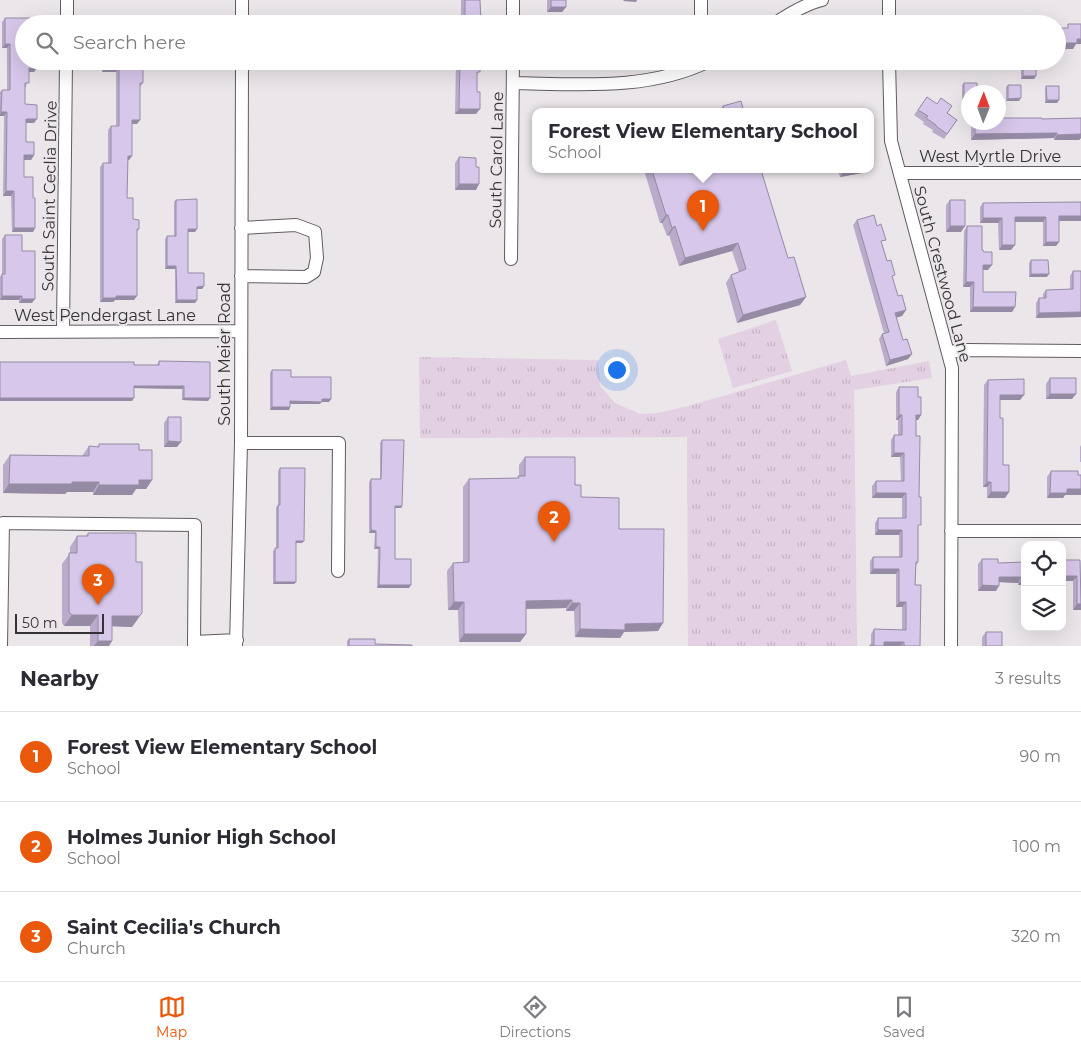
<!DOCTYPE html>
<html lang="en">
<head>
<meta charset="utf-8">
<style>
  :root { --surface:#fff; --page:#f7f7f7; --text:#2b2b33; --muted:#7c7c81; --line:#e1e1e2; --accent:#ea580c }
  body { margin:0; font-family:Montserrat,sans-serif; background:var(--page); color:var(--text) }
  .controls { position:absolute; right:15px; bottom:15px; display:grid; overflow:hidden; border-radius:10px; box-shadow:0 5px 20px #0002 }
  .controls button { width:45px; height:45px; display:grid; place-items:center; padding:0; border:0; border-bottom:1px solid var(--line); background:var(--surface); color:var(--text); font:25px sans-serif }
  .compass { position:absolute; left:961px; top:85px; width:45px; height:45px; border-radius:50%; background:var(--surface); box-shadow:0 5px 20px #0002; rotate:1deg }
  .scale { position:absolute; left:15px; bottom:12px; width:89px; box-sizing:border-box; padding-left:5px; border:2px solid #343234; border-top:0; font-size:14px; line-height:18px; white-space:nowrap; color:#343234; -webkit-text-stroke:4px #eae6ea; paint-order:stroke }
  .you { position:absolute; left:616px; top:369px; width:18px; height:18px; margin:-12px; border:4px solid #fff; border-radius:50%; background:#1a73e8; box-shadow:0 0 0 8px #1a73e833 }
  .badge { display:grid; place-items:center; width:32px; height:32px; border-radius:50%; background:var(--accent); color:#fff; font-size:16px; font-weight:700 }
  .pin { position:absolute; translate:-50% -41px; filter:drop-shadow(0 1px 2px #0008) }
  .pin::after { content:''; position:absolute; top:26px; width:18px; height:15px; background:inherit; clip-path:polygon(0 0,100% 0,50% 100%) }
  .popup { position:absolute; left:532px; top:108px; width:342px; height:65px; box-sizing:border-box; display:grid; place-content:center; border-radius:10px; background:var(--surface); filter:drop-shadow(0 1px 4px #0005); font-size:16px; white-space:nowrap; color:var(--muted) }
  .popup b { font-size:19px; color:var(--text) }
  .popup::after { content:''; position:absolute; left:50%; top:100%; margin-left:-10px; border:10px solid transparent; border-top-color:var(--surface) }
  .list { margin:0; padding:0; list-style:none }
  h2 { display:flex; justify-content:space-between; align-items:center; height:65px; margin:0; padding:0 20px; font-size:21px }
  h2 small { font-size:16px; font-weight:400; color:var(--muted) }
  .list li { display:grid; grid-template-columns:32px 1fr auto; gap:15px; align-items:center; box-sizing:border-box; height:90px; padding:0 20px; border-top:1px solid var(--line) }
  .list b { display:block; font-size:19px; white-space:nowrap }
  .list p { margin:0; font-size:16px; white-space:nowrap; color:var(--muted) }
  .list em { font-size:16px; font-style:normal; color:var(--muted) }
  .icon { flex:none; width:28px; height:28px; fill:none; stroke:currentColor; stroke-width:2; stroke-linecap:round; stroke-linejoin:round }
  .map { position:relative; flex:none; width:1081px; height:646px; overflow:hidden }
  .search { position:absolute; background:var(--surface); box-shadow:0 5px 20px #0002; left:15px; right:15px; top:15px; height:55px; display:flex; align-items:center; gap:12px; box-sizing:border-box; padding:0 18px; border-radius:28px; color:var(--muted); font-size:19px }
  .sheet { height:335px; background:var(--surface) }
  nav { display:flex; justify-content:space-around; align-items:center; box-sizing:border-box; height:70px; border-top:1px solid var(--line); background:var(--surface); font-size:14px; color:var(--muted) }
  nav a { display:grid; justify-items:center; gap:2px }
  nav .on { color:var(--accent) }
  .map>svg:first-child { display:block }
</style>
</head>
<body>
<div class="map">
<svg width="1081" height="646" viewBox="0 0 1081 646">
  <defs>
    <pattern id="park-tufts" width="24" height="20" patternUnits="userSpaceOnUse" patternTransform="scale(1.25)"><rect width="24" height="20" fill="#e4d0e3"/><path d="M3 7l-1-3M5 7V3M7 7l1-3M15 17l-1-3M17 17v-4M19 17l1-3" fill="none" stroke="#c4b3c3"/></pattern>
  </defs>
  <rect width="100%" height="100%" fill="#eae6ea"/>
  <path fill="url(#park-tufts)" d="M776,320L792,371L733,388L718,339Z
    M419,357L598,360L600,386L615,403L640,414L658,413L692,405L846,360L851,376L929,361L932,378L854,390L857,646H688L687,437L420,438Z"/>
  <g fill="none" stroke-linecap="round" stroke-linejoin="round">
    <defs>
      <path id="minor" d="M701,0V24
        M889,0V24
        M67,24V0
        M242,24V0
        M513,24V0
        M774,24C789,14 805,4 822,0
        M889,61L891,141L952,368L951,646
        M513,83C578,84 648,91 709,61
        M900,173H1081
        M511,259L513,61
        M241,276L306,277L314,272L317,258L315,232L296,225L241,228
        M63,331L66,61
        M0,332L240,331
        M948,352L968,350L1081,351
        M241,443H339L338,571
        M951,531H1081
        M1,646L3,523L195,525L194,642
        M194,646V642L237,640
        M236,646L241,443L242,61"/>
    </defs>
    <use href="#minor" stroke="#605c60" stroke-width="14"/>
    <use href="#minor" stroke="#fff" stroke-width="12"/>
  </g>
  <path fill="#b9abc9" d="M461,0H480L481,24H461Z
    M547,0H566V7L562,12H547Z
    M5,18L24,61L37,68L34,72H29L26,87H25V104L34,123H26V142L34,155L31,160H24V177L33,198L35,228L33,232H12L11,196H3L4,116H0V92L2,90H7V48H2V22Z
    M102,61H143V83L140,87V120L137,124H132V156L129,160H128L127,198L133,219L139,229L137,232L134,300H115L113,302H100V167L103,163H108V130L111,126H116V72H102Z
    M456,61H480L477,77L476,114H455Z
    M1023,62L1036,76L1034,79H1021V65Z
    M964,83L968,92V99H962V85Z
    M1008,85L1019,101H1006V87Z
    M1046,86L1059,100L1057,103H1045V89Z
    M927,97L957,120L944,139L932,132L933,130L923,124L924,122L914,115Z
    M723,106L744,112H719Z
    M1001,118L1042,119L1081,118V138L1079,140H1054V138L971,140V124L973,122H998Z
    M459,157L476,190H455V163Z
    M644,170H761L788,258L806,297L800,305L737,323L726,283L731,275L739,272L732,251L679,266L669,235L667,236L662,223H660Z
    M838,170H864L862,173L840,177Z
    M176,200L197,229L195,232H188V273L204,286L202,289H197V300L195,303H175V269H165V239L167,236H174V202Z
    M950,200L961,232H946V205Z
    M1081,202V221H1059V242L1056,246H1043V222H1015L1011,250H999L998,223H980V207L983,203Z
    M857,220L882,245L898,296L906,310L902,316L896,317L903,340L912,354L908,359L886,366L879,339L882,334L884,333L853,225Z
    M967,226L984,252L988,270H983V292L1015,307L1012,312H970V287H963L964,231Z
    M5,235L22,251L32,303H19V300H0V277L2,274V239Z
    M1031,260L1047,277H1029V263Z
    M1073,271H1081V317L1036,318V303L1039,298H1043V294L1046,290H1070V276Z
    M159,361L210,398L208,401L182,400V389L134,388L132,401L134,365H157Z
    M272,370L291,377L329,402H321L320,404H290V407L289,410H270V373Z
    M1050,378L1072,399H1046V384Z
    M988,380L1020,400H1000V418L1003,465L1009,492L1005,498H987V487H983L984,385Z
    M899,387L918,397L921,415L918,420H916L918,562L916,566L915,585L920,646H870L871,645V634L874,629L902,630V607H896V574H870V561L873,557H899V535H875V523L878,518H902V498H872V486L876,481H901L900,457H891V440L894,435H898V420H896V392Z
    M168,417L177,447H164V423Z
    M382,440L402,506L401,508H395V559L409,588H377L378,549H374L375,533H369V482L371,479H380V443Z
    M99,444L139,450L152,480L146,489H136L132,495H93V492H67L65,494L3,493V465L10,455L82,456L89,446L98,447Z
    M1081,445V462H1080V447Z
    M525,457L575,485L581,497L619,529L663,623L658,631L624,632L620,638L575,637L574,611H566V608L526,609V634L520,642H459L458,610H448L447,571L453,563L463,562V487L469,479L517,478L519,476V465Z
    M280,468L302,543H296V582L294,584H273V551L276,548V507L278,505V471Z
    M1051,471L1078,475L1081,495H1065L1063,498H1047V477Z
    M88,533L136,562L142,613L132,627L112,626L109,646H90V626H64L62,623V564L70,553V547L77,536H86Z
    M982,559L998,563L1025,562V585H1018V583L999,582L996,591H978V564Z
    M1080,560L1081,610H1073V581Z
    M986,632L1002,646H982V637Z
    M349,639L375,644L412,646H347V641Z"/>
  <path fill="#968ba4" d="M624,0H637L636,2L623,1Z
    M551,7H566L562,12H547Z
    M1077,39H1081V44H1076L1073,49H1057V43Z
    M5,44H10L7,48H2Z
    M105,67H119L116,72H102Z
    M29,68H37L34,72H26Z
    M1023,76H1036L1034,79H1021Z
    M964,97H968V99H962Z
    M1021,98L1019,101H1006L1008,99Z
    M1047,100H1059L1057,103H1045Z
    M459,109H480L476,114H455Z
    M1,112H7L4,116H0V114Z
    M26,119H37L34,123H23Z
    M132,120H140L137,124H129Z
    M1057,133L1054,138L971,140L975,134Z
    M1081,134V138L1079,140H1054L1057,135Z
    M24,155H34L31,160H22Z
    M128,156H132L129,160H125Z
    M854,170H864L862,173L840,177L844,172Z
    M459,184H479L476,190H455Z
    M6,191H14L11,196H3Z
    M666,215H668L662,223H660Z
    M1059,216H1081V221H1056Z
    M1015,217H1046L1043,222H1011Z
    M983,218H1002L998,223H980Z
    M675,226L669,235L667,236L672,228Z
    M950,226H965L961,232H946Z
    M14,228H35L33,232H12Z
    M188,229H197L195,232H186Z
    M1046,242H1059L1056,246H1043Z
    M738,243L732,251L679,266L685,258Z
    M1002,245H1015L1011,250H999Z
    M983,265H992L988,270H979Z
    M167,266H176L175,269H165Z
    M1031,274H1049L1047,277H1029Z
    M966,282H974L970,287H963Z
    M204,286L202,289H195L197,287Z
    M2,296H22L19,300H0Z
    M116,296H137L134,300H115L113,302H100L103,298Z
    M806,297L800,305L737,323L743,315Z
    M22,299H35L32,303H19Z
    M177,300H197L195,303H175Z
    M973,307H1015L1012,312H970Z
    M906,310L902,316L892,319L895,313Z
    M1081,312V317L1036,318L1039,313Z
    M912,354L908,359L886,366L890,360Z
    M134,386H184L182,389L132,388Z
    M1050,394H1076L1072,399H1046Z
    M1000,395H1024L1020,400H996Z
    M0,398H134L132,401H0Z
    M184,398H210L208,401L182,400Z
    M322,399H331L329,402H321L320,404H289L290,401Z
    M272,407H290L289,410H270Z
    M899,415H902L898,420H896Z
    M916,415H921L918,420H913Z
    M168,441L181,442L177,447H164Z
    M894,453H904L900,457H891Z
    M139,480H152L146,489H136L132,495H93L99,485Z
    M72,482H99L93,492H67L65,494L3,493L9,484Z
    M987,482H991L987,487H983Z
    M1067,489H1081V495H1065L1063,498H1047L1050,493Z
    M991,492H1009L1005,498H987Z
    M876,493H906L902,498H872Z
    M395,506H402L401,508H393Z
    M371,530L376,531L375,533H369Z
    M878,530H902L899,535H875Z
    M296,541H304L302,543H294Z
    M376,547H380L378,549H374Z
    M873,569H899L896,574H870Z
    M1062,576H1077L1073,581H1062Z
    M999,577H1021L1018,583L996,582Z
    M1021,580H1025V585H1018Z
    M275,582H296L294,584H273Z
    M379,585H411L409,588H377Z
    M982,585L999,586L996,591H978Z
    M572,600L566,608L520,609L526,601Z
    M454,602H464L458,610H448Z
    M899,602H906L902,607H896Z
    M572,603H580L574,611H566Z
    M1077,604H1081V610H1073Z
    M142,613L132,627L105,626L112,616Z
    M72,615H98L90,626H64Z
    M663,623L658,631L624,632L620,638L575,637L580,629L625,624Z
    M464,634H526L520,642H459Z
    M98,641H112L109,646H94Z
    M884,642H904L901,646H881Z"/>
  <path fill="#d7c7ea" stroke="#968ba4" d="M465,0H480L481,24H465Z
    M551,0H566V7H551Z
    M5,18H30L29,24H24V61H37V68H29V83H25V104L37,105V119H26V142H34V155H24V177H33V198H35V228H14V191H6L7,112H1L2,90H10V44H5Z
    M986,22H1030V24H986Z
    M1068,24H1081V39H1077V43H1057V28H1068Z
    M105,61H143V83H140V120H132V156H128L127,198H133V219L139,220V229H137V296H116V298H103V163H111V126H119V67H105Z
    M460,61H480V72H477V92H480V109H459Z
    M1023,62H1036V76H1023Z
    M964,83H977V90L976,92H968V97H964Z
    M1008,85H1021V98L1008,99Z
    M1046,86H1059V100H1047Z
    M927,97L937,104L941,98L952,106L947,113L957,120L947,134L936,126V125L926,118L928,116L918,110Z
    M741,101L744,112H721L725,111L723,106Z
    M998,106H1001V118H1042V119L1081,118V134L1057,135V133L975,134V122H998Z
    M459,157L476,158V167H479V184H459Z
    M652,170H761L788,258L794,257L806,297L743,315L731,275L746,269L738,243L685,258L675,226L672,228L668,215H666Z
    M843,170H854L844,172Z
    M197,199V229H188V273H204V286L197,287V300H177L176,266H167V236H176V200Z
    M950,200H965V226H950Z
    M1081,202V216H1059V242H1046V217H1015V245H1002V218H983V203Z
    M874,215L877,226L881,224L886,240L881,241L887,261L891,260L895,275L892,276L898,296L902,295L906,310L895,313L903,340L907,339L912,354L890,360L882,334L889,332L857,220Z
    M967,226H982V250H983L984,252H992V265H983V292H1016L1015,307H973L974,282H966Z
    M5,235H22V251H35V299H22V296H2V274H5Z
    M1031,260H1048L1049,274H1031Z
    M1073,271H1081V312L1039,313V298H1046V290L1073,289Z
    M159,361L210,362V398H184V386H134V398H0V362H134V365H159Z
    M272,370H291V377H331V399H322V402L290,401V407H272Z
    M1050,378H1076V394H1050Z
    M1024,379V395H1000V418H1003V465H1009V492H991V482H987L988,380Z
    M899,387H918V397H921V415H916V436H920L919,497H921V525H918V562H916L915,585H921L920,646H904V642H884V646H870V645H874V629L906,630V602H899V569H873V557H902V530H878V518H906V493H876V481H904V453H894V435H902V415H899Z
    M168,417H181V442L168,441Z
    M382,440H404L402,506H395V559H411V585H379L380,547H376V531L371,530V479H381Z
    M99,444H139V450H152V480H139V485H99V482H72V484H9L10,455L89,456V446L99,447Z
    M525,457H575V485H581V497L619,498V529H664L663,623L625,624V630L580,629V603H572V600L526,601V634H464V602H454L453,563L469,562V479L519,478L518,476H525Z
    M280,468H305L304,541H296V582H275V548H278V505H280Z
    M1051,471H1078V475H1081V489H1067V493H1050Z
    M88,533H136V562H142V613L139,616H112V641H98V615H72L69,612V553H77V536H88Z
    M982,559H998V563L1025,562V580H1021V577H999V586L982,585Z
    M1062,560H1080L1081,604H1077V576H1062Z
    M986,632H1002V646H986Z
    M349,639H375V644L412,645V646H349Z"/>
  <g text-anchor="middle" stroke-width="4" stroke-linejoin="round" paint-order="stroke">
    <g font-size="16" fill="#343234" stroke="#eae6ea">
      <text x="990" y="162">West Myrtle Drive</text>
      <text transform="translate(496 160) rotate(-89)" y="6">South Carol Lane</text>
      <text transform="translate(49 196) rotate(-89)" y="6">South Saint Ceclia Drive</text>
      <text transform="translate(943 274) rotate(75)" y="6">South Crestwood Lane</text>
      <text x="105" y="321">West Pendergast Lane</text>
      <text transform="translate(224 354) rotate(-90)" y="6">South Meier Road</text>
    </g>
  </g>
</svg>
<div class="controls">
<button><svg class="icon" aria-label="locate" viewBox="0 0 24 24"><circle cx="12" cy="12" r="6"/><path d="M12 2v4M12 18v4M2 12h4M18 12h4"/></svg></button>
<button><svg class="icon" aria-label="layers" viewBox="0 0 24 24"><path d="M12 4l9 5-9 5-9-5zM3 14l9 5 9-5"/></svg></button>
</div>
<svg class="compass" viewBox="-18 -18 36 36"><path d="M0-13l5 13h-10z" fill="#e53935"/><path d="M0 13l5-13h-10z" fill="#7c7c81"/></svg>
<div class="scale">50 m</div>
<div class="you"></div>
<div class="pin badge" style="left:703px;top:231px">1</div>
<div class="popup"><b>Forest View Elementary School</b>School</div>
<div class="pin badge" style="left:554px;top:542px">2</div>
<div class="pin badge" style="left:98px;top:605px">3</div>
<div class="search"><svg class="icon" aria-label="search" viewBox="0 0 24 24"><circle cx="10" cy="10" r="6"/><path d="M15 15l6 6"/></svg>Search here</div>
</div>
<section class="sheet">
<h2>Nearby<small>3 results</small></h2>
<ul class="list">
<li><span class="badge">1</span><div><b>Forest View Elementary School</b><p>School</p></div><em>90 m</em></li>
<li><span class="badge">2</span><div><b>Holmes Junior High School</b><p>School</p></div><em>100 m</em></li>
<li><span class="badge">3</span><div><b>Saint Cecilia's Church</b><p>Church</p></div><em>320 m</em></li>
</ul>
</section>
<nav>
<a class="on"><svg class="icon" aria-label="map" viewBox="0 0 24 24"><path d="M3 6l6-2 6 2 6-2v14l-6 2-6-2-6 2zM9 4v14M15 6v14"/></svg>Map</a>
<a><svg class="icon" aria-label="directions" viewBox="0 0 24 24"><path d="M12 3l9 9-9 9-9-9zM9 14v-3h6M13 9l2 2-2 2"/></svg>Directions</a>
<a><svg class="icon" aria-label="saved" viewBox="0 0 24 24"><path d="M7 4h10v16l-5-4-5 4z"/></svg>Saved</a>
</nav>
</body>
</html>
